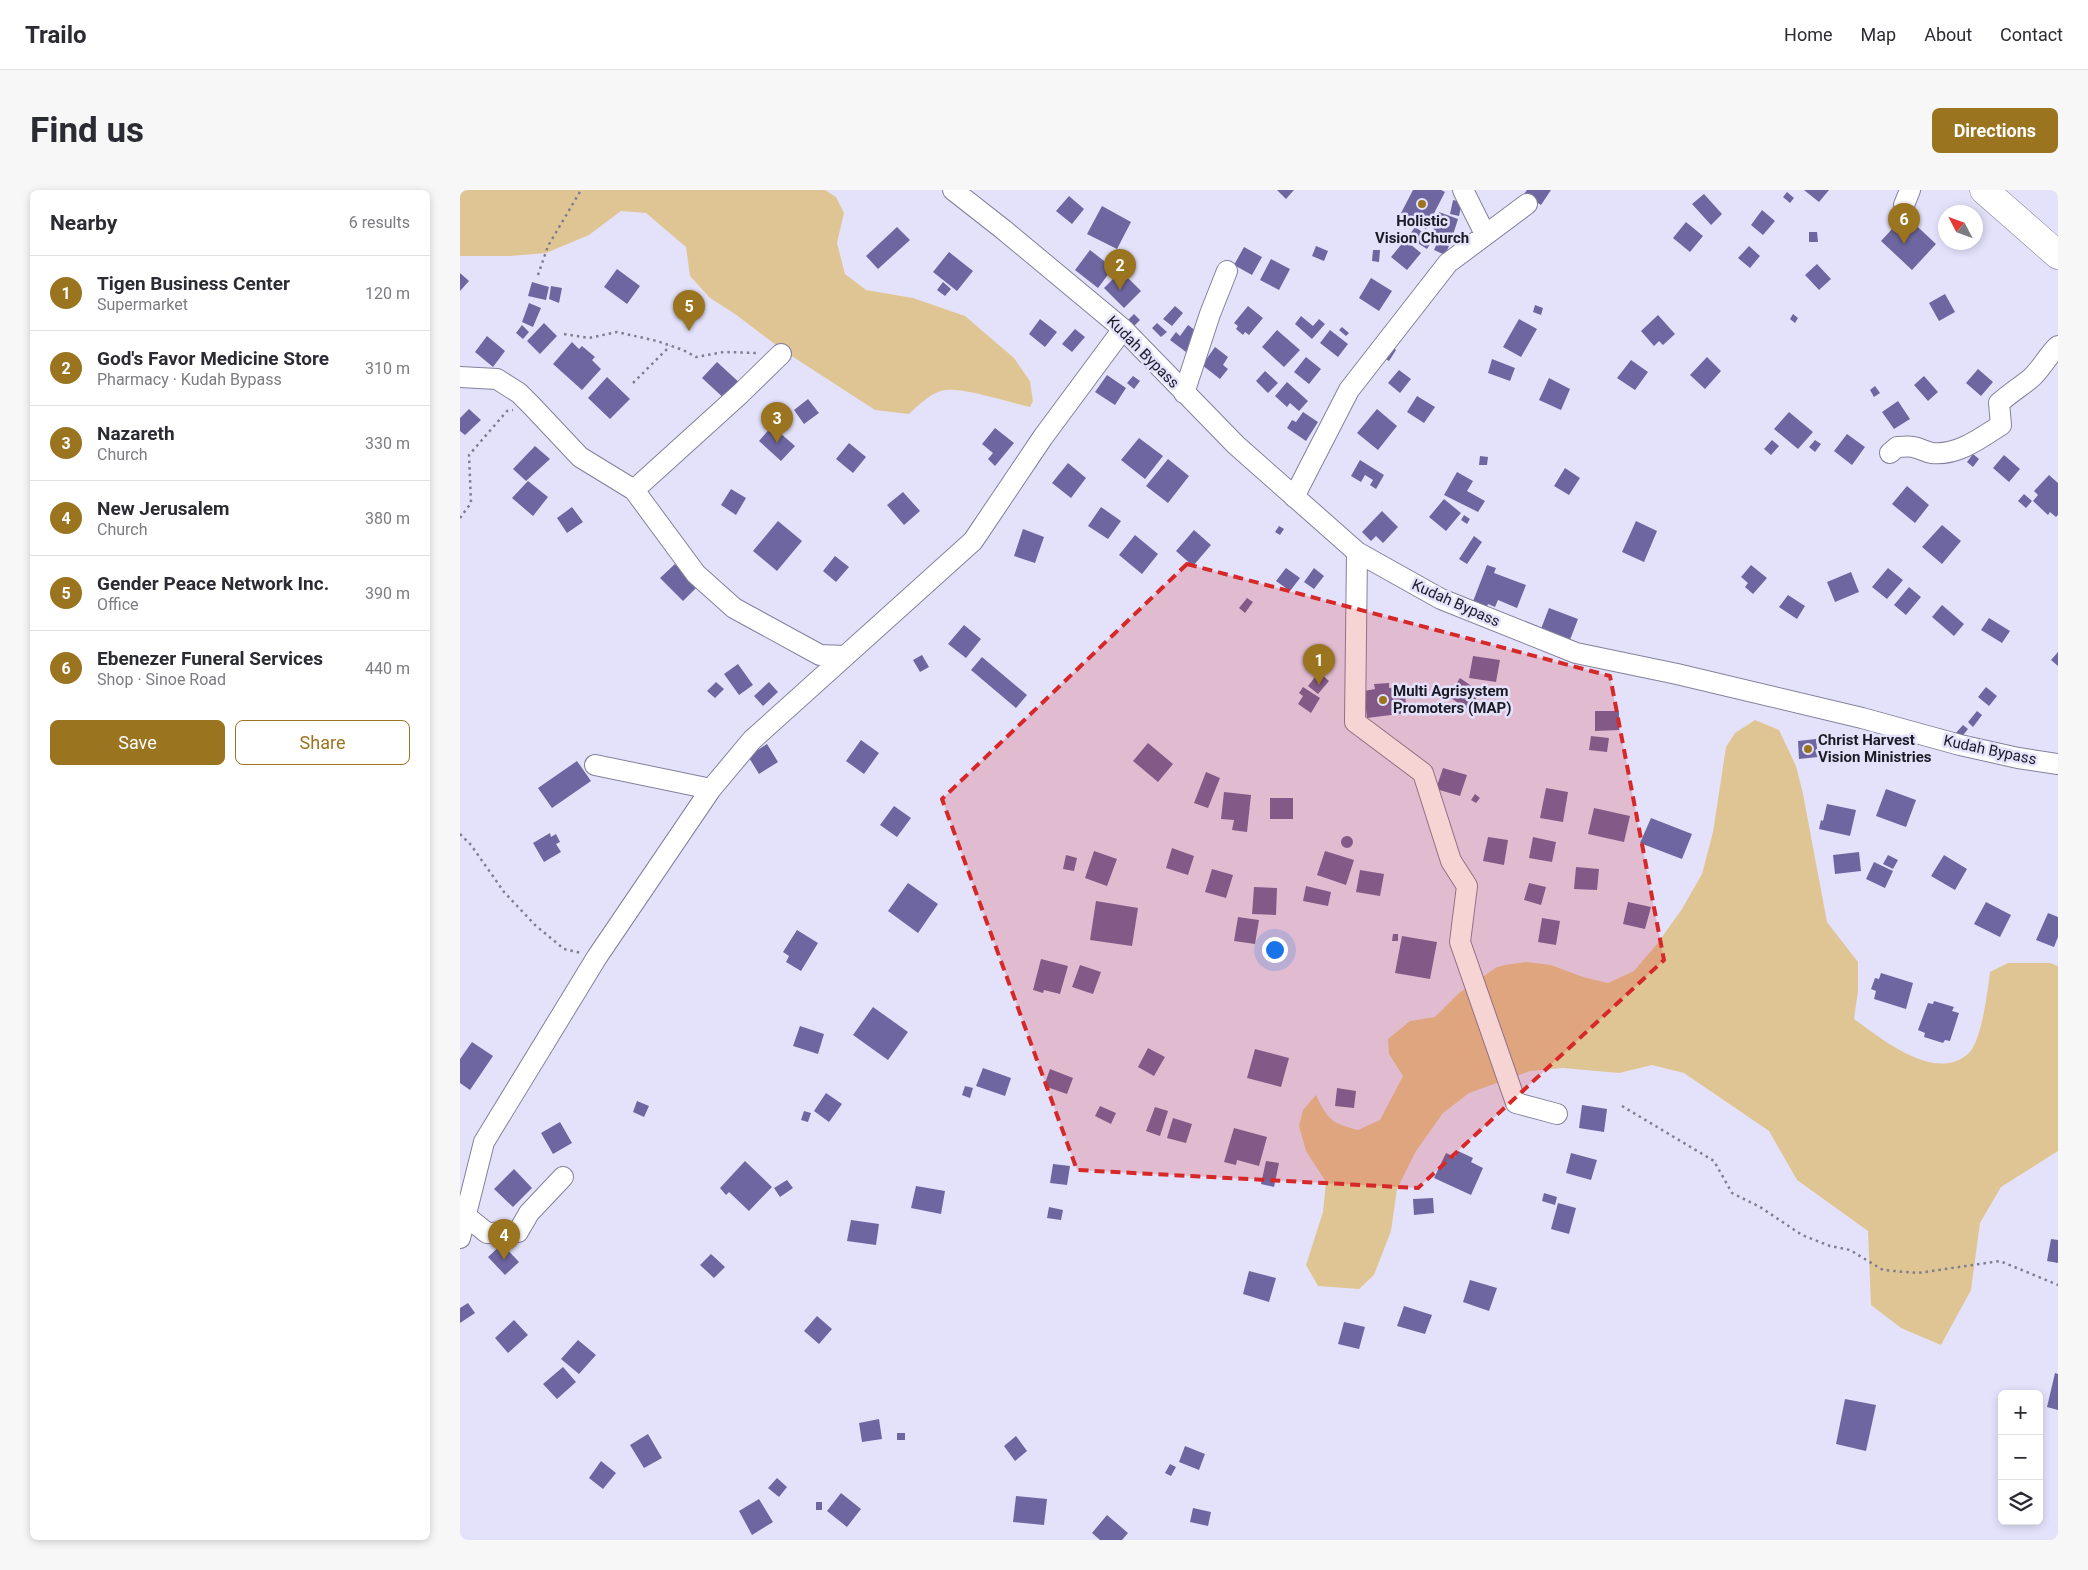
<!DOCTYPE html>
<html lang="en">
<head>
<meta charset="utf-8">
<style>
  :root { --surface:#fff; --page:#f7f7f7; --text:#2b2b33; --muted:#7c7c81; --line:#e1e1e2; --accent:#9b7420 }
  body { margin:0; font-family:Roboto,sans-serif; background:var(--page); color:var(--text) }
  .controls { position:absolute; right:15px; bottom:15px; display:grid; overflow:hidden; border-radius:8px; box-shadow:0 2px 8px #0003 }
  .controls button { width:45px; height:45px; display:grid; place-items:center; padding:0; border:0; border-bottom:1px solid var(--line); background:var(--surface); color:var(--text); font:25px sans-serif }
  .compass { position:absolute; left:1478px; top:15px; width:45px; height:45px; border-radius:50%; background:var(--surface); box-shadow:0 2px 8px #0003; rotate:311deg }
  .you { position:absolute; left:814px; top:759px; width:18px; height:18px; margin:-12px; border:4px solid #fff; border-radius:50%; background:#1a73e8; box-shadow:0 0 0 8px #1a73e833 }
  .badge { display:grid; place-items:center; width:32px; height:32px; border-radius:50%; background:var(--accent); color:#fff; font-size:16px; font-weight:700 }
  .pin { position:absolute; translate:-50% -41px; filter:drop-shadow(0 1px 2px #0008) }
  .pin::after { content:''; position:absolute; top:26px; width:18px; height:15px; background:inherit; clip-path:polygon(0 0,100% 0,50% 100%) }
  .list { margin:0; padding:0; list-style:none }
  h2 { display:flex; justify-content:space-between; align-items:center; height:65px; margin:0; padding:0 20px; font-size:21px }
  h2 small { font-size:16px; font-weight:400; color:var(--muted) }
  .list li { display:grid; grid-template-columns:32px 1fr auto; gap:15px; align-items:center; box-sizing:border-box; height:75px; padding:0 20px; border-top:1px solid var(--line) }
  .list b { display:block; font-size:19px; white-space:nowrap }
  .list p { margin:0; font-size:16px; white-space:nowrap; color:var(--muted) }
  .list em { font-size:16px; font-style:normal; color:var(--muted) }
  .actions { display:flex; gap:10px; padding:15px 20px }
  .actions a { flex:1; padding:11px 0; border:1px solid var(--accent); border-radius:8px; text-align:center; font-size:18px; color:var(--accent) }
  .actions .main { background:var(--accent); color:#fff }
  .icon { flex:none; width:28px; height:28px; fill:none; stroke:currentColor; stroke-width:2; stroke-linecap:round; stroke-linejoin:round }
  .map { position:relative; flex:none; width:1598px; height:1350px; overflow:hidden; border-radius:8px }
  header { display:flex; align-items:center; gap:30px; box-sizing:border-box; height:70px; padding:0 25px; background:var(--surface); border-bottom:1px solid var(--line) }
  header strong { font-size:24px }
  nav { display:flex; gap:28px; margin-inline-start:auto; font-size:18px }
  .intro { display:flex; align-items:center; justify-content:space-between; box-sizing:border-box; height:120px; padding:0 30px }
  h1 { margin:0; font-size:35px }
  .button { padding:12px 22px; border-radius:8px; background:var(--accent); color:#fff; font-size:18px; font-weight:700 }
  main { display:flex; gap:30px; padding:0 30px }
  aside { flex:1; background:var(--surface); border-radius:8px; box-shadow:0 2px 8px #0003 }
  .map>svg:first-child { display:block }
</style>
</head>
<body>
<header>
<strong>Trailo</strong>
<nav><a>Home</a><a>Map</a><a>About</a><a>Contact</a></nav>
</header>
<div class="intro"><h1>Find us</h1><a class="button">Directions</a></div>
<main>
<aside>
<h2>Nearby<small>6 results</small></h2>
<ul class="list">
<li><span class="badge">1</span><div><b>Tigen Business Center</b><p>Supermarket</p></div><em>120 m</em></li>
<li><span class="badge">2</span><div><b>God's Favor Medicine Store</b><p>Pharmacy · Kudah Bypass</p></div><em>310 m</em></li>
<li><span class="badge">3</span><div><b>Nazareth</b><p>Church</p></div><em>330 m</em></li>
<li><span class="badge">4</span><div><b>New Jerusalem</b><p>Church</p></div><em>380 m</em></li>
<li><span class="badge">5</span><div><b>Gender Peace Network Inc.</b><p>Office</p></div><em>390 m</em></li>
<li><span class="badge">6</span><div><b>Ebenezer Funeral Services</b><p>Shop · Sinoe Road</p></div><em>440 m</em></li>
</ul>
<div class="actions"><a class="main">Save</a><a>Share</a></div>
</aside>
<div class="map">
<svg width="1598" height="1350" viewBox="0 0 1598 1350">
  <rect width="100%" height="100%" fill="#e4e2fb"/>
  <path fill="#e0c594" d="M0,0H365L376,7L384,23L377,53L385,84L406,100L453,108L505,126L554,168L570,191L573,211L570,217C551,213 497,195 481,201C468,205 459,215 449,224L415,220L324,161L275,124L250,108L230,86L226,57L186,23L161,21L129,45L86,63L50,66H0Z
    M1295,530L1319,540L1336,576L1343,604L1367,732L1398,772V801L1394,829C1422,849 1476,894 1509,863C1521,852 1528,800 1530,782L1548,773H1590L1598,776V961L1541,997L1520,1033L1511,1100L1481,1155L1441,1138L1411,1115L1408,1041L1337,990L1309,941L1224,883L1192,875L1159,883L1103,878L1070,881L1009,903L983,923L956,961L937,999L931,1041L914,1085L899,1099L858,1096L846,1075L863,1022L866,992L846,961L839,936L843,920L856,905C868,930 871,933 898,940L920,930L943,886L929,864L928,849L950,831L975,827L999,803L1037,777L1045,775L1066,772L1091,775L1123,787L1148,793L1174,781L1197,754L1222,719L1242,684L1253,642L1266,557L1275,543Z"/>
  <path fill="#6e66a0" d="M817,0H834L826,9Z
    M953,0H981L985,2L966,39L940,25Z
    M1067,0H1091L1081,15L1064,4Z
    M1344,0H1369L1359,12Z
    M1327,2L1334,8L1330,13L1323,7Z
    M1244,4L1262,24L1251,35L1232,14Z
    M609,6L624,19L612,34L596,21Z
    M993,10L1002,12L999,26L990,24Z
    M642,16L671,32L657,59L627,44Z
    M1302,20L1315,31L1303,45L1291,35Z
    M979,22L998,29L991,51L972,44Z
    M1445,25L1476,54L1452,80L1421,51Z
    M1226,32L1243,46L1230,62L1213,48Z
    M437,37L450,50L418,79L406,66Z
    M955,37L973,49L967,59L948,47Z
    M1349,42H1357L1358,52H1349Z
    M945,50L961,63L947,80L931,67Z
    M978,51L989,56L985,65L974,60Z
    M856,56L868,61L864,71L852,66Z
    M1289,56L1300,66L1290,78L1278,68Z
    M784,57L802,67L792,85L774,75Z
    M630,60L653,78L638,98L615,80Z
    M913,60H920L919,72L912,71Z
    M489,62L513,81L497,101L473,82Z
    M811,69L830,79L819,100L800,90Z
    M1357,74L1371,89L1359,100L1345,85Z
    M157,79L180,96L167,114L144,97Z
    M661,81L681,101L664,118L644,98Z
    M0,83L9,91L0,101Z
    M911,88L932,101L919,121L899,108Z
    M72,92L89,97L86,110L68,106Z
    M483,92L491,99L485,106L477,100Z
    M91,96L102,98L99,113L89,109Z
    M1485,104L1495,122L1479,131L1469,113Z
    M69,113L81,118L73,137L62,132Z
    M1075,115L1083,118L1081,125L1073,122Z
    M715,116L723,123L712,136L703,129Z
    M788,116L803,128L789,145L785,142L783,145L776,139L778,136L774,133Z
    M674,124L680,130L674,136L668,130Z
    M1333,124L1338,128L1335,133L1330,129Z
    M1198,125L1215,144L1203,155L1199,151L1194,156L1181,141Z
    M841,126L853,136L859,129L865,134L852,149L835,134Z
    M580,129L597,142L585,157L569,144Z
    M1059,129L1077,139L1061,167L1043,157Z
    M84,133L97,146L80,164L67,151Z
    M697,133L707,142L701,147L692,138Z
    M62,135L69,142L63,149L56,143Z
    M728,135L740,144L726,162L710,150L716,142L720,146Z
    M882,137L889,143L886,146L879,140Z
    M615,139L625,147L612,162L602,154Z
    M817,140L840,160L824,177L802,157Z
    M870,140L888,154L878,167L860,153Z
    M27,146L45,161L33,177L15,162Z
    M112,152L119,159L122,156L135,167L132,170L141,179L122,200L93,174Z
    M932,156L936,160L929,171L924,168Z
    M755,157L768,167L763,175L768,179L760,189L742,175Z
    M846,167L861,179L849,194L834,182Z
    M1247,167L1261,181L1245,199L1230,185Z
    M1032,169L1055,178L1050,191L1028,183Z
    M1171,170L1188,182L1175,200L1157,188Z
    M257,172L282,195L267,211L242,188Z
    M1518,179L1533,192L1521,206L1506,193Z
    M939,180L951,189L940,203L928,193Z
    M805,181L818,193L808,203L796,191Z
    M647,185L666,198L655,215L635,202Z
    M673,186L680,191L674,199L667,193Z
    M1464,186L1478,202L1468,211L1454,195Z
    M147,187L170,209L150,229L128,208Z
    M1089,188L1110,199L1101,220L1079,210Z
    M827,192L848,211L839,221L830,213L827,217L815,206Z
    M1415,196L1420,203L1414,207L1410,200Z
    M957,206L975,217L964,233L947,222Z
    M348,209L359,223L344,234L334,220Z
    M1438,211L1450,229L1434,239L1422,222Z
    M9,219L21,230L5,245L0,241V228Z
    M917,219L937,236L918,260L897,243Z
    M843,222L858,232L846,251L827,238L832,230L836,232Z
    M1329,222L1353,242L1338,259L1314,239Z
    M312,236L335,256L321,271L299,251Z
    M535,238L554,253L535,276L528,269L533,263L522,254Z
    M1387,244L1405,257L1392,275L1374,261Z
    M679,248L703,266L685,289L661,270Z
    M1312,250L1319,256L1311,265L1304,259Z
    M1355,250L1361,254L1355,262L1349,257Z
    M389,253L406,267L393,283L376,269Z
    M75,256L90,269L66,291L53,279Z
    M1513,264L1519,269L1513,277L1507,272Z
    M1544,265L1560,279L1549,292L1533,278Z
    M1020,266L1028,267L1027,275H1019Z
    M708,269L729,286L708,313L686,296Z
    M900,270L924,285L916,299L910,295L913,290L905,285L901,292L891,286Z
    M608,273L626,288L611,308L592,293Z
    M1105,278L1120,288L1109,305L1094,296Z
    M997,282L1013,291L1007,301L1025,311L1018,322L984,305Z
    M1589,285L1598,293V325L1596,327L1590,322L1588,325L1573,311L1578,305L1574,301Z
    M68,291L88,307L73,326L52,308Z
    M1447,296L1469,315L1455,333L1432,314Z
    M271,299L286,308L276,325L261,315Z
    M443,302L460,321L444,335L427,315Z
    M1564,304L1572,311L1566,318L1558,311Z
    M984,309L1001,323L986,341L969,327Z
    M112,317L123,332L107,343L97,328Z
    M641,317L661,331L648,349L628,336Z
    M922,321L938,337L923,353L916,346L911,351L902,342Z
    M1004,325L1010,329L1007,334L1001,330Z
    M318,331L342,351L317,381L293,361Z
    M1176,331L1197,341L1184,372L1162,362Z
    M1482,335L1501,351L1482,374L1462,357Z
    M819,336L824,339L820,345L815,342Z
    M563,339L584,347L575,373L554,366Z
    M734,340L751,355L733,376L716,361Z
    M675,345L698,364L682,384L659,365Z
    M1014,346L1022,352L1007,374L999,369Z
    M375,366L389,377L376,392L363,381Z
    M215,374L237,397L223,411L200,388Z
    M1027,375L1036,378L1034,383L1066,395L1057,418L1038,410L1035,417L1028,414L1026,419L1012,414Z
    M1291,375L1307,388L1293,404L1285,397L1288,393L1281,387Z
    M826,378L840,388L830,401L816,391Z
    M854,378L864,386L854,399L844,392Z
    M1428,378L1443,390L1427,409L1412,397Z
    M1391,382L1399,402L1375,412L1367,392Z
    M1449,397L1461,407L1446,425L1434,415Z
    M1328,405L1345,416L1337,429L1319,417Z
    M787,408L793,412L785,423L779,418Z
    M1482,415L1504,434L1494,446L1472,427Z
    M1089,418L1118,429L1108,455L1079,444Z
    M1529,428L1550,441L1542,453L1521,440Z
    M504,435L521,449L506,468L488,454Z
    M1598,462V476L1591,470Z
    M462,465L469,477L460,482L453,470Z
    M1013,466L1040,470L1036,492L1009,488Z
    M522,467L567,505L556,518L511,480Z
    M278,474L293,495L279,505L264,484Z
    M859,482L869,491L858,504L848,496Z
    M1000,488L1020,502L1009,520L988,506Z
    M256,492L264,499L255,508L247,501Z
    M309,492L318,502L303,516L294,506Z
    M929,493V498L944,496L947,523L907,528L904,501L915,499L914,494Z
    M843,497L860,508L851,523L838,514L843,506L839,503Z
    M1526,497L1537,506L1529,516L1518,507Z
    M1135,521H1159V540L1135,541Z
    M1517,521L1522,525L1513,537L1508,532Z
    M1503,535L1508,539L1500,549L1494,545Z
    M1131,546L1149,548L1147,562L1129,560Z
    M1356,549L1358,567L1339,569L1338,551Z
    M401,550L419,563L404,584L386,571Z
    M688,553L713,574L698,592L673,571Z
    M307,554L318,572L299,584L288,566Z
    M117,571L131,591L92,618L78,598Z
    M983,578L1007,585L1000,606L976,599Z
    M746,582L760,588L748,618L734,613Z
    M1086,598L1108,602L1103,632L1080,628Z
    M1426,599L1456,610L1446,637L1416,626Z
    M764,602L791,605L787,642L772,640L774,630L761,629Z
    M1015,604L1020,608L1016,613L1011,610Z
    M810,608H833V629H810Z
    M1367,614L1396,620L1390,646L1359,639L1361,630L1363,631Z
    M434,616L451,628L437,647L420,635Z
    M1134,618L1170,626L1164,652L1128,644Z
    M1191,628L1232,644L1222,669L1180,653Z
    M90,643L91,647L96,644L100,652L96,654L101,662L84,672L73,653Z
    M881 652a6 6 0 1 1 12 0a6 6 0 1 1-12 0Z
    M1028,647L1048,650L1044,675L1023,671Z
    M1073,647L1096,652L1092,672L1069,668Z
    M712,658L734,666L728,685L706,678Z
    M634,661L657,669L647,696L625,688Z
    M865,661L894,670L886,695L857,685Z
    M1399,662L1401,681L1375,684L1373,665Z
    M606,665L617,668L614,681L603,679Z
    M1428,665L1438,670L1433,679L1423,674Z
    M1484,665L1507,679L1495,700L1471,686Z
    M1414,672L1433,681L1425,698L1406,689Z
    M1116,677L1139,679L1137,700L1114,699Z
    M752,679L773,685L766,708L745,702Z
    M900,680L924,684L920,706L896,702Z
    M448,693L478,714L458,743L428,721Z
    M1069,693L1086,697L1081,715L1064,710Z
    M846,696L871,702L868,716L843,711Z
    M794,697L817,698L816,725L792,724Z
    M636,711L678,718L672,756L630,750Z
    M1168,712L1191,717L1185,739L1163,734Z
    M1526,712L1551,725L1540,747L1514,734Z
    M1588,723L1598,727V747L1594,757L1576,750Z
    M778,727L799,730L795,754L774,751Z
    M1082,728L1100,731L1096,755L1078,752Z
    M337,740L358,753L341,781L326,772L329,766L323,762Z
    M933,744H938V751H932Z
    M942,746L977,752L970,789L935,783Z
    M581,769L608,776L600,804L584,800L583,803L573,800Z
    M620,775L641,782L633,804L612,797Z
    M1421,783L1453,793L1446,819L1414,809L1416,801L1411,799L1415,788L1419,789Z
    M1474,811L1494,817L1492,821L1499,823L1490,851L1485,850L1483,853L1464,847L1465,843L1458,840L1468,813L1473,814Z
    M413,817L448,842L428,870L393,845Z
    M340,836L364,844L358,864L333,856Z
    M12,852L33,866L10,900L0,893V869Z
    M688,858L705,867L694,886L678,877Z
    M795,859L829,868L821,897L787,888Z
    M523,878L551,888L545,906L516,896Z
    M590,879L613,888L607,904L584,896Z
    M505,896L513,898L510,908L502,905Z
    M877,898L896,901L894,918L875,916Z
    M366,903L382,914L369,932L354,921Z
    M177,911L189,916L184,927L173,922Z
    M1122,915L1147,919L1144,942L1119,938Z
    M640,916L656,923L651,934L635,926Z
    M695,917L708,921L700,946L686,941Z
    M344,921L351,923L348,932L341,930Z
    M713,928L732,934L726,953L707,948Z
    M100,932L112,953L93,964L81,943Z
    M774,938L807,947L799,976L777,970L776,975L764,972Z
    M998,961L1013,968L1011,972L1023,978L1011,1005L974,988L986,963L995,967Z
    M1111,963L1137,970L1131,990L1106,983Z
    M285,971L312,997L289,1021L269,1002L266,1005L260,998Z
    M806,971L819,973L814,997L801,994Z
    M593,974L610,976L607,995L590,993Z
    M54,979L72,998L53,1017L34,999Z
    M327,990L333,998L320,1007L314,998Z
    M456,996L485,1001L481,1024L451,1018Z
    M1084,1003L1097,1007L1095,1015L1082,1011Z
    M973,1008L974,1023L954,1025L953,1009Z
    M1098,1013L1116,1018L1109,1044L1091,1039Z
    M589,1017L603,1020L601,1030L587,1028Z
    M391,1030L419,1034L416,1055L387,1051Z
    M1591,1049L1598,1050V1073L1587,1071Z
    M42,1054L59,1072L45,1085L28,1067Z
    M251,1064L265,1077L254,1088L240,1075Z
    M789,1081L816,1088L809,1112L783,1104Z
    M1010,1090L1037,1098L1029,1121L1003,1112Z
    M8,1113L15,1123L0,1133V1118Z
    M944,1116L972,1125L965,1144L937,1136Z
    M357,1126L372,1139L359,1154L344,1141Z
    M54,1130L68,1145L48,1163L35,1148Z
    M884,1132L905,1137L899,1159L878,1154Z
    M118,1150L136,1165L119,1184L101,1169Z
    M103,1177L116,1192L97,1209L83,1194Z
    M1595,1183L1598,1184V1220L1587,1217Z
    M1385,1209L1416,1215L1406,1261L1376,1254Z
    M419,1229L422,1249L402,1252L399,1233Z
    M437,1243H445V1250H437Z
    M188,1244L202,1268L184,1278L170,1255Z
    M556,1246L567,1261L555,1271L544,1256Z
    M725,1256L745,1264L739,1280L719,1272Z
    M141,1271L156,1283L143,1299L129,1288Z
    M710,1274L716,1277L711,1286L705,1283Z
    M317,1288L327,1297L319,1307L308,1298Z
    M381,1303L401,1319L387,1337L367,1321Z
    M556,1306L587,1309L584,1335L553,1332Z
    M299,1309L313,1332L292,1345L279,1321Z
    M356,1312H362V1320H356Z
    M733,1318L751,1322L748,1336L730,1332Z
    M647,1325L668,1343L662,1350H640L632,1343Z"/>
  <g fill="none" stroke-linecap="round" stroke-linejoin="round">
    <defs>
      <path id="minor" d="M493,0L544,40L663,139L776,255L897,362L981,409L1116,463L1217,484L1402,528L1500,555L1558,568L1598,574
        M1003,0L1025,44
        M1444,15L1450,0
        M0,187L37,189L59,203L72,216L120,267L174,300L236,384L274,418L360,465L385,466
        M724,203L750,124L767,81
        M1430,263L1437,257C1442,257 1448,256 1453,257C1460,258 1465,262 1472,263C1497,266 1521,248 1541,235L1539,213C1549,204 1560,197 1570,189C1581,180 1587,166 1598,156
        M174,300L280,204L321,164
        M834,307L889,200L988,73L1067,14
        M897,362L895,532L963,583L991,671L1007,696L1000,752L1056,913L1097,924
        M135,575L251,599
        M6,1026L27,1043L58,1042L69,1023L103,987
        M0,1048L24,952L137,767L251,599L292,550L513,351L583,247L663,139"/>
      <path id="highway" d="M1524,0L1598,65"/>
    </defs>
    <use href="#minor" stroke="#83809c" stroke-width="22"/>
    <use href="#highway" stroke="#83809c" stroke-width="29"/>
    <path stroke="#7f7d8f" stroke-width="2.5" stroke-dasharray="2.5 4" stroke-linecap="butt" d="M78,85L88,56L121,0
      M104,144L129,148L157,142L197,151L223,160L236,167L264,162L297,163
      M173,193L210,156
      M0,328L11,313L9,265L47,221L53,220
      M0,644L11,655L44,702L75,735L104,759L121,763
      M1162,916L1254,971L1272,1003L1300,1017L1342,1045L1370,1056L1390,1060L1423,1080L1458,1083L1540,1071L1598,1095"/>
    <use href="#minor" stroke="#fff" stroke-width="20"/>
    <use href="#highway" stroke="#fff" stroke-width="28"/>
  </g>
  <path fill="#d62828" fill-opacity="0.2" stroke="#d62828" stroke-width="4" stroke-dasharray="10 6" stroke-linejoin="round" d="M727,374L1150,486L1204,770L958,998L617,980L482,609Z"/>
  <g fill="#9b7420" stroke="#e4e2fb" stroke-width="2">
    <circle cx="962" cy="14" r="5"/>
    <circle cx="923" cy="510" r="5"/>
    <circle cx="1348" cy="559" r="5"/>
  </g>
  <g text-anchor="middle" stroke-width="5" stroke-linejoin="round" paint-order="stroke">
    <g font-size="15" font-weight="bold" fill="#1b1a25" stroke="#e4e2fb" text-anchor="start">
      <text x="962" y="36" text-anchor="middle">Holistic<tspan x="962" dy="17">Vision Church</tspan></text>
      <text x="933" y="506">Multi Agrisystem<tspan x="933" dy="17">Promoters (MAP)</tspan></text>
      <text x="1358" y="555">Christ Harvest<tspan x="1358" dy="17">Vision Ministries</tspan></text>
    </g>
    <g font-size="15" fill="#1b1a25" stroke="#e4e2fb">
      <text transform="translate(683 162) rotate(45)" y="5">Kudah Bypass</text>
      <text transform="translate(996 413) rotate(24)" y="5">Kudah Bypass</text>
      <text transform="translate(1530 560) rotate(12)" y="5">Kudah Bypass</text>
    </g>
  </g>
</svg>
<div class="controls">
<button>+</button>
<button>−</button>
<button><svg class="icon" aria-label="layers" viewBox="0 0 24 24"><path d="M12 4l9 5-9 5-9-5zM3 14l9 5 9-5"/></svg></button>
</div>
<svg class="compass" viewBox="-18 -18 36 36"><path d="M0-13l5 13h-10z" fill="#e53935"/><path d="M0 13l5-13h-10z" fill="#7c7c81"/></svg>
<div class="you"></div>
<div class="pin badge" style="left:859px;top:495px">1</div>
<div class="pin badge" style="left:660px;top:100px">2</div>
<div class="pin badge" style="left:317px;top:253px">3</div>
<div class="pin badge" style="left:44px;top:1070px">4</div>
<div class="pin badge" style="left:229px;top:141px">5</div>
<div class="pin badge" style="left:1444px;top:54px">6</div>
</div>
</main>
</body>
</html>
